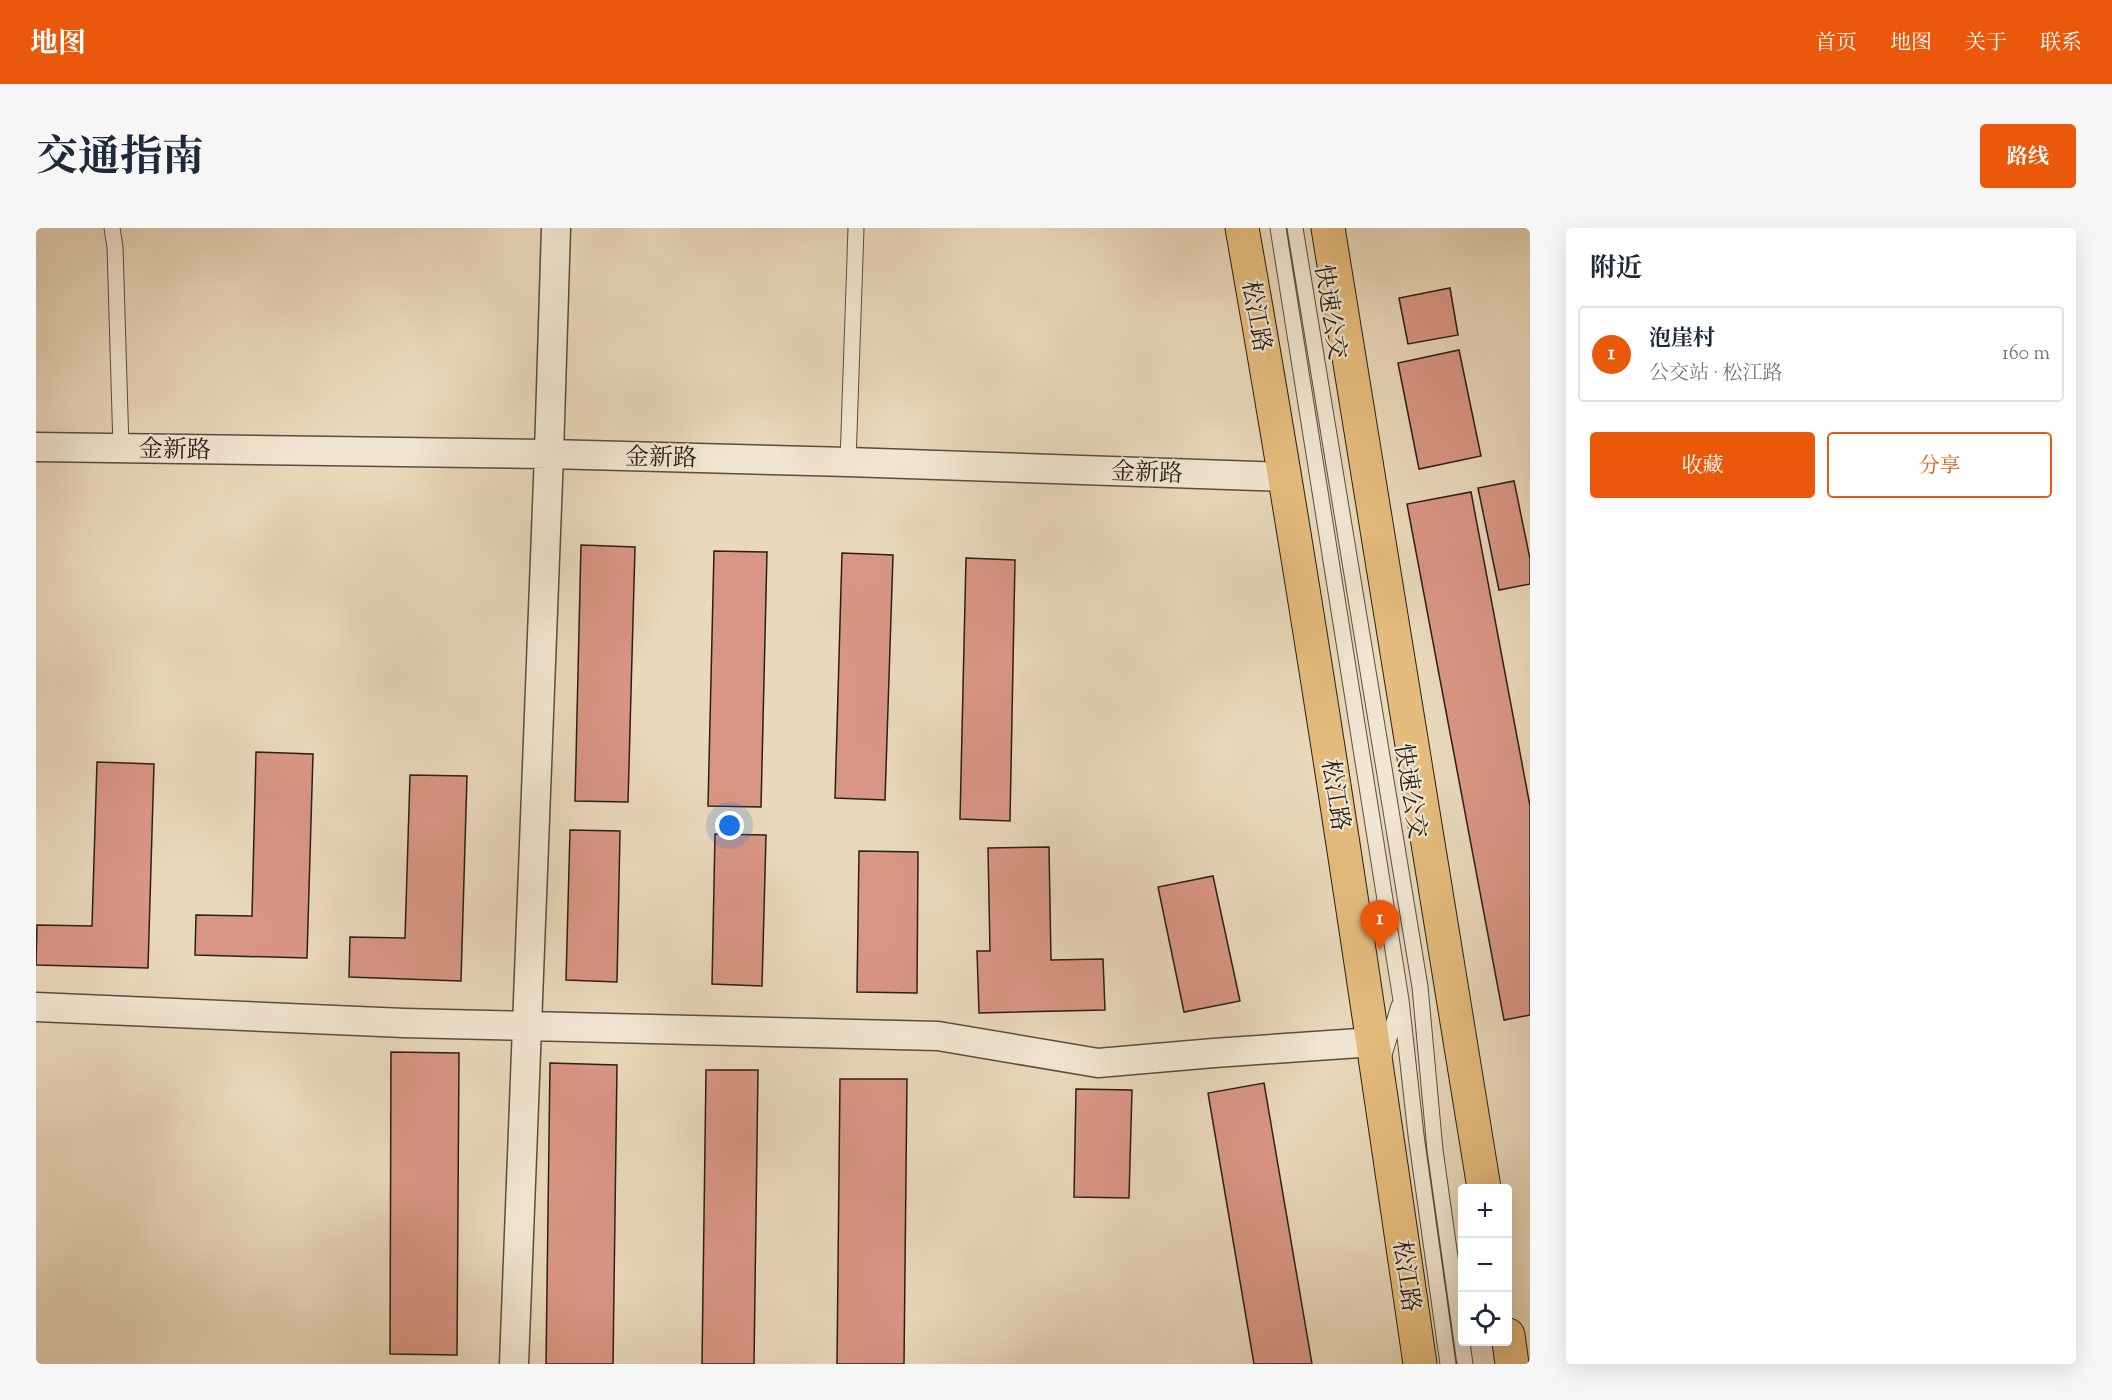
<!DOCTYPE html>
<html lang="zh">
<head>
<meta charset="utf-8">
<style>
  :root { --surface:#fff; --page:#f6f6f7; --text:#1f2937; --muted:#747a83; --line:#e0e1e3; --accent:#ea580c }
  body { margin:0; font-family:"Sorts Mill Goudy","Noto Serif SC",serif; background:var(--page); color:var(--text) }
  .controls { position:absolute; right:18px; bottom:18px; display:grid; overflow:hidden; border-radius:6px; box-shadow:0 6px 24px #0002 }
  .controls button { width:54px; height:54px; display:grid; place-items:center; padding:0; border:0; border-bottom:2px solid var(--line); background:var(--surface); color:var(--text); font:30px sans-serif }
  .you { position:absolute; left:694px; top:598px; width:21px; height:21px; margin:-15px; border:4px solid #fff; border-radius:50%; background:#1a73e8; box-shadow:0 0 0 9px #1a73e833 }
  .badge { display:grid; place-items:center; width:39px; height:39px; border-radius:50%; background:var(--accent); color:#fff; font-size:20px; font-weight:700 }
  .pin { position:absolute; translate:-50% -50px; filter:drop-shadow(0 2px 3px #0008) }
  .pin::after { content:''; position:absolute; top:32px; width:21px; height:18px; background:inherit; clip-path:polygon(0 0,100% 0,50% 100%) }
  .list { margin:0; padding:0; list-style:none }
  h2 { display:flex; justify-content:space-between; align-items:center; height:78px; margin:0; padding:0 24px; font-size:26px }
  h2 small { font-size:20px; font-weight:400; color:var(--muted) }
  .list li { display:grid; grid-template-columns:39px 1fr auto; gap:18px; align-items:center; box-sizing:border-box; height:96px; margin:0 12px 12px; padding:0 12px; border:2px solid var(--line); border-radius:6px }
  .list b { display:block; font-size:22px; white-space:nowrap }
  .list p { margin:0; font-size:20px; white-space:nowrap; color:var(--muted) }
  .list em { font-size:20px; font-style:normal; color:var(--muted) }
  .actions { display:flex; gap:12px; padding:18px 24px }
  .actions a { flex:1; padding:14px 0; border:2px solid var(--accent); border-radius:6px; text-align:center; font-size:21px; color:var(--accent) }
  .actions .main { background:var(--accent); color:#fff }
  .icon { flex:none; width:33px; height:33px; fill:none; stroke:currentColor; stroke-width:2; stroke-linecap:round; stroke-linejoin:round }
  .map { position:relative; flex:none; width:1494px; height:1136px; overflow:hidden; border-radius:6px }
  header { display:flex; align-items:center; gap:36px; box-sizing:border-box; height:84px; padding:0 30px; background:var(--accent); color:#fff }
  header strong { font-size:28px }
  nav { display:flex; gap:33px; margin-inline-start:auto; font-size:21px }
  .intro { display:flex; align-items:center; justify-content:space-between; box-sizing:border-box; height:144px; padding:0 36px }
  h1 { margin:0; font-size:42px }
  .button { padding:15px 27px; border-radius:6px; background:var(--accent); color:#fff; font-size:21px; font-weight:700 }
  main { display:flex; gap:36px; padding:0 36px }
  aside { flex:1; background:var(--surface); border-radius:6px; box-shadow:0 6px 24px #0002 }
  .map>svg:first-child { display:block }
</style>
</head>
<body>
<header>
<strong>地图</strong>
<nav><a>首页</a><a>地图</a><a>关于</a><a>联系</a></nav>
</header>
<div class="intro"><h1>交通指南</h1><a class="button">路线</a></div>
<main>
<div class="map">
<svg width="1494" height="1136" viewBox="0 0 1494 1136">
  <rect width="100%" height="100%" fill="#e9d8ba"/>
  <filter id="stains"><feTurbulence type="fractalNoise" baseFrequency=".00333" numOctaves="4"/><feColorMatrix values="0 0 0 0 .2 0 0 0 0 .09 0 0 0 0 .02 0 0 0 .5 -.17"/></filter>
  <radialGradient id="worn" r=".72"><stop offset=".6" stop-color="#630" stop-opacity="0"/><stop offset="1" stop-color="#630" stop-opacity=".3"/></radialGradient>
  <path fill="#d99684" stroke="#292016" stroke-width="1.5" d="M1414,60L1422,107L1372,116L1363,70Z
    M1423,122L1445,228L1383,241L1362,135Z
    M1478,253L1494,331V356L1463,362L1442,260Z
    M1435,264L1494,578V787L1468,792L1371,276Z
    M545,317L599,319L592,574L539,573Z
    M678,323L731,324L725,579L672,578Z
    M806,325L857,327L849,572L799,570Z
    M930,330L979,332L974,593L924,591Z
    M220,524L277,526L271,730L159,727L160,687L216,688Z
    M61,534L118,536L112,740L0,737L1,697L56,698Z
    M374,547L431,548L425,753L313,749L314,709L369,710Z
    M534,602L584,603L581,754L530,752Z
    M679,606L730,607L726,758L676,756Z
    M1013,619L1015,732L1067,731L1069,782L943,785L941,723H954L952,620Z
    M823,623L882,624L881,765L821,764Z
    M1177,648L1204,773L1148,784L1122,659Z
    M355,824L423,825L421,1127L354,1126Z
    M514,835L581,837L577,1136H510Z
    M670,842H722L718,1136H666Z
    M804,851H871L868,1136H801Z
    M1228,855L1276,1136H1218L1172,865Z
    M1040,861L1096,862L1093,970L1038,969Z"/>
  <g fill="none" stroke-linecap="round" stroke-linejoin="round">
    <defs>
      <path id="service" d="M76,0L79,19L85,220
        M1242,0L1365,772L1380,907L1412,1136
        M1259,0L1384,759L1399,922L1429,1136
        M812,234L820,0
        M1347,830L1363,778"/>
      <path id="minor" d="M0,219L513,226L812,234L1250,249
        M0,779L368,795L902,808L1062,835L1178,825L1338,814
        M478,1136L513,226L520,0"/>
      <path id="primary" d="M1206,0C1273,377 1329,757 1384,1136
        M1292,0L1448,960
        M1472,1107L1476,1136"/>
    </defs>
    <use href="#service" stroke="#594e3f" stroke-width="17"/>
    <use href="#minor" stroke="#594e3f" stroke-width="31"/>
    <use href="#primary" stroke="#292016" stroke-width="35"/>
    <use href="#service" stroke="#f1e6d2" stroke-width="15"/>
    <use href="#minor" stroke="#f1e6d2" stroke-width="28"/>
    <use href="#primary" stroke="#e4bc7d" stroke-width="33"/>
  </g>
  <g text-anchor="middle" stroke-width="4.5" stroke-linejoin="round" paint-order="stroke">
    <g font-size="24" fill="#292016" stroke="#f1e6d2">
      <text transform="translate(1295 84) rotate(81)" y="8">快速公交</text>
      <text transform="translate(1221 88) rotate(80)" y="8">松江路</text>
      <text transform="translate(139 221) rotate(1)" y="8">金新路</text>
      <text transform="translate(625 229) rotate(1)" y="8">金新路</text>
      <text transform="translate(1111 244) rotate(2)" y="8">金新路</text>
      <text transform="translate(1375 563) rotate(81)" y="8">快速公交</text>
      <text transform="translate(1300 567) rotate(81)" y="8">松江路</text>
      <text transform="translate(1371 1048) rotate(82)" y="8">松江路</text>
    </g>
  </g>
  <rect width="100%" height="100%" filter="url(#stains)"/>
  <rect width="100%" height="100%" fill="url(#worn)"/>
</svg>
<div class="controls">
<button>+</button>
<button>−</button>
<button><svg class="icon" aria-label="locate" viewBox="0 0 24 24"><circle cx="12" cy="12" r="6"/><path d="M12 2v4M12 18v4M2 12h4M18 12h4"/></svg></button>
</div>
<div class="you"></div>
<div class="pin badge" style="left:1344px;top:722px">1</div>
</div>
<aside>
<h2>附近<small></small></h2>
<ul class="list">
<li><span class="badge">1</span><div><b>泡崖村</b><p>公交站 · 松江路</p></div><em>160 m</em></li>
</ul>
<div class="actions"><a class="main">收藏</a><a>分享</a></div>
</aside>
</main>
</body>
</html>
